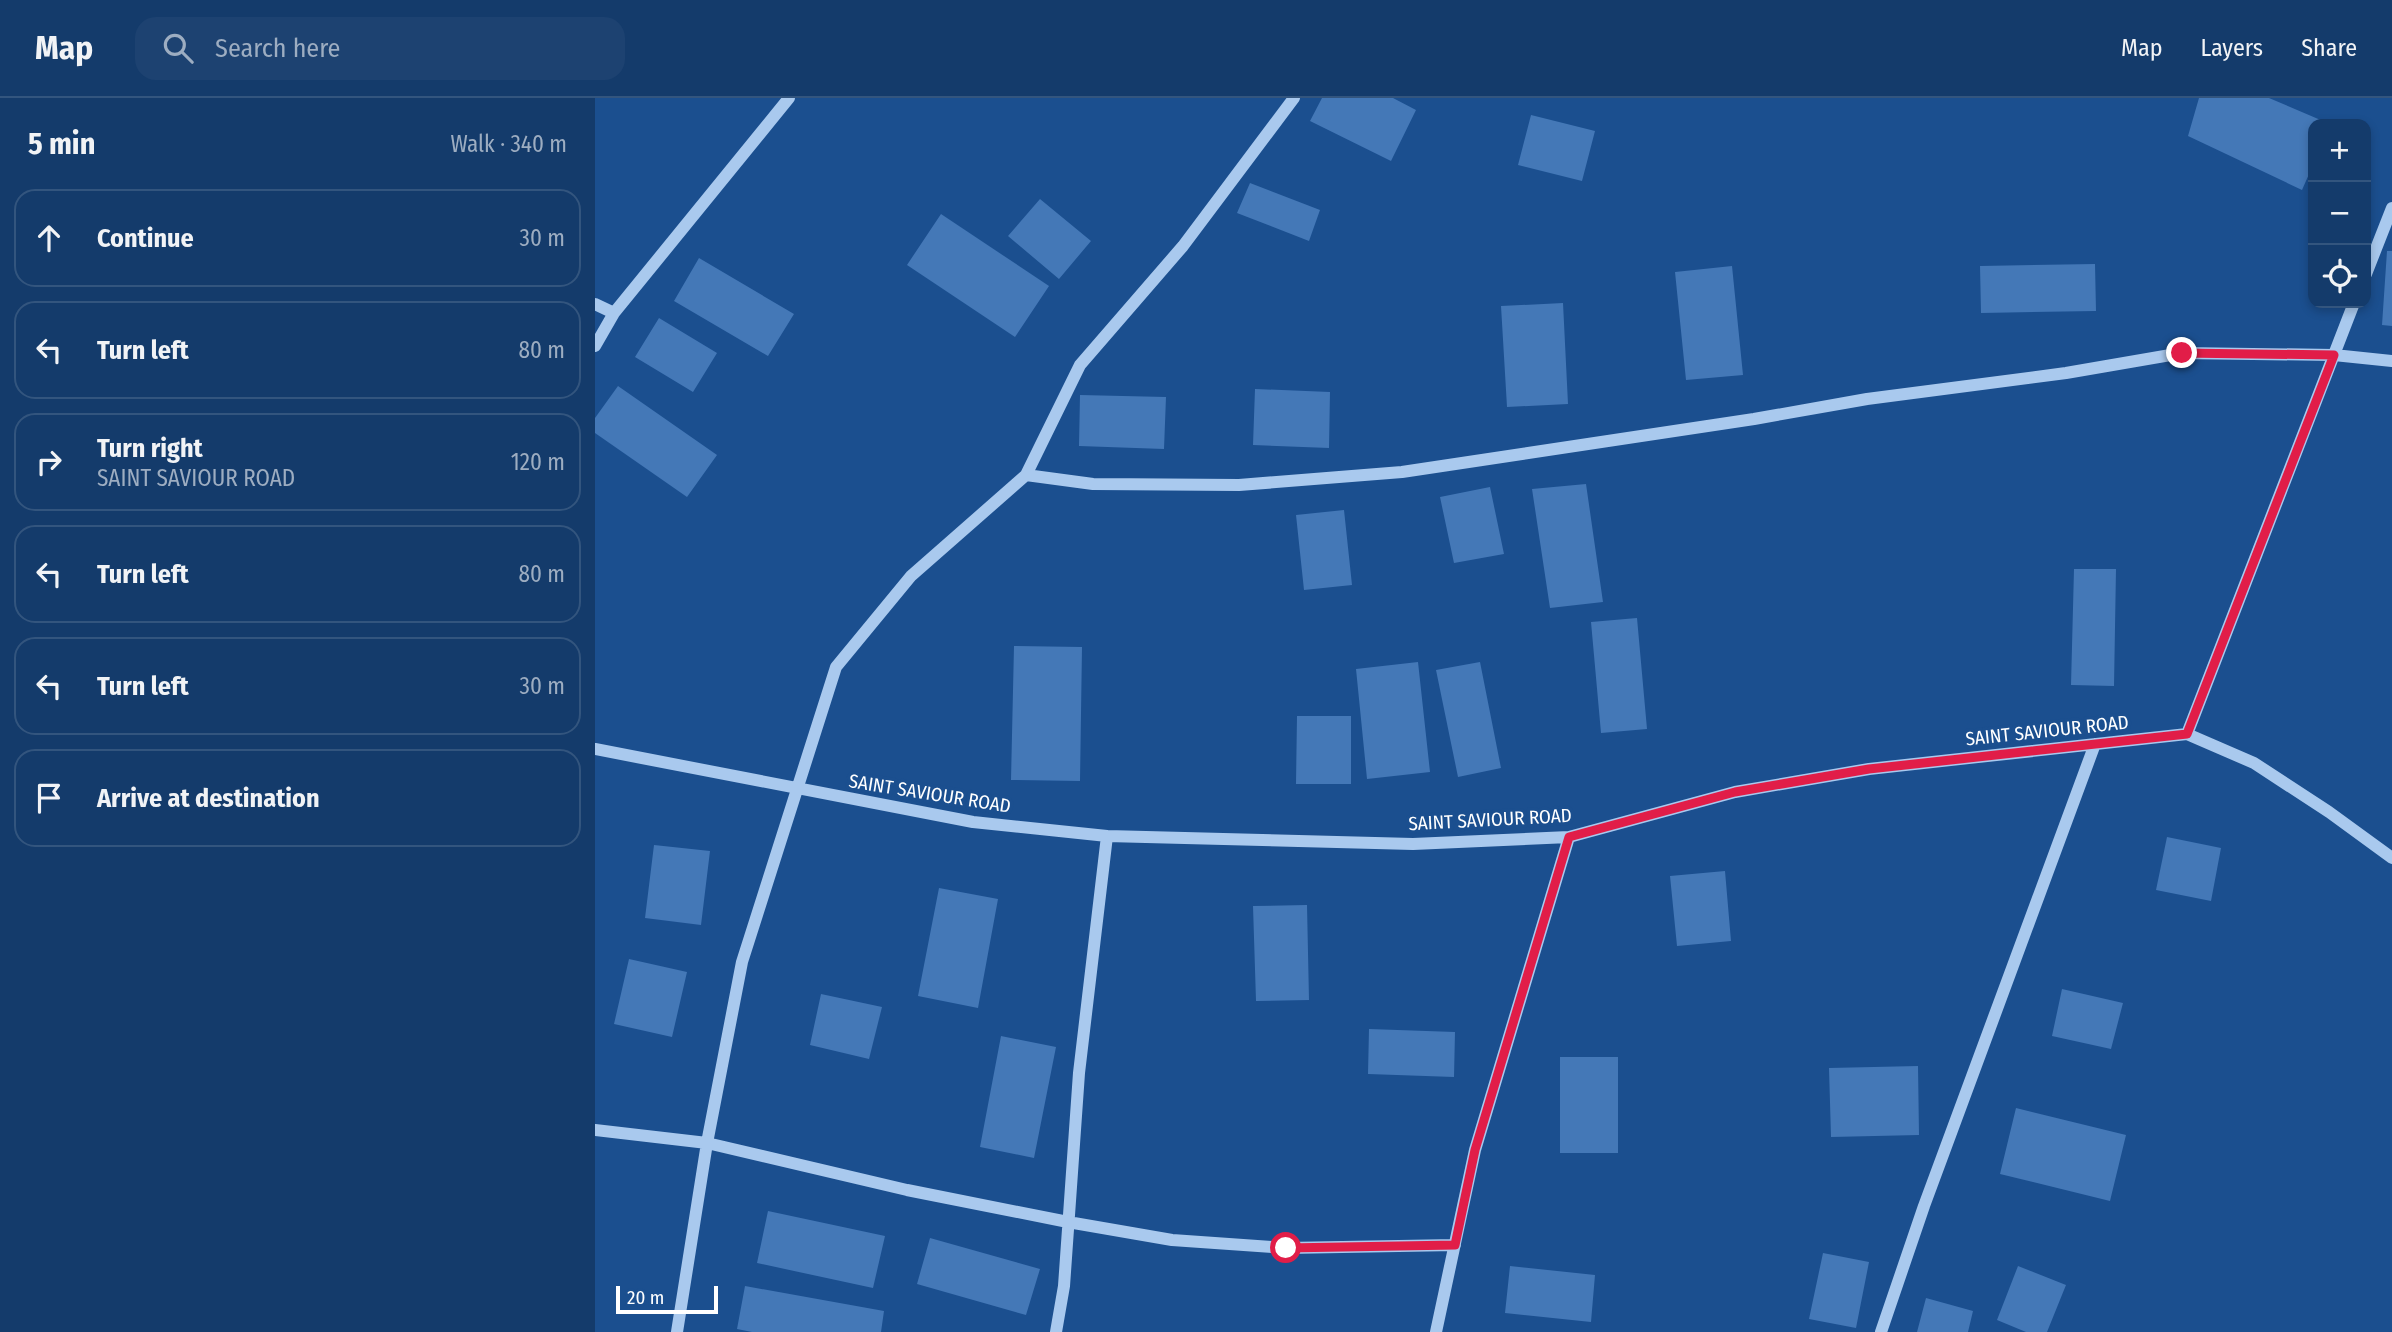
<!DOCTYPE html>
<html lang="en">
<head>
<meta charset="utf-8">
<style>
  :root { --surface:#143b6b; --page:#1d4271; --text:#f1f3f6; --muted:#9dadc1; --line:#33557e }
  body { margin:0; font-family:"Fira Sans Condensed",sans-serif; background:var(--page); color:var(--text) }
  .controls { position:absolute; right:21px; top:21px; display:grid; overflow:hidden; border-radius:14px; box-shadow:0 4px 10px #0003 }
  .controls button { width:63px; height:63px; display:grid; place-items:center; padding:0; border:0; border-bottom:2px solid var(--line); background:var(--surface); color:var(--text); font:35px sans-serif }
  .scale { position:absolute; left:21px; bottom:18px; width:102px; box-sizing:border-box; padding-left:7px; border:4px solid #fff; border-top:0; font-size:19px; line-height:24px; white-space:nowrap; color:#fff; -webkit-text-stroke:5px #1b4f8f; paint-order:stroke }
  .stop { position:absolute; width:21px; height:21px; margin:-16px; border:5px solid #e11d48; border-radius:50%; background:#fff }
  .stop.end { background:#e11d48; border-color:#fff; box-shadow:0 2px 7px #0008 }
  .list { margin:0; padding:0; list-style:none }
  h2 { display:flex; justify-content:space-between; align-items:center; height:91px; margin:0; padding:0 28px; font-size:30px }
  h2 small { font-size:23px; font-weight:400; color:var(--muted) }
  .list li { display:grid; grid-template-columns:46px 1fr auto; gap:21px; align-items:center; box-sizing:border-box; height:98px; margin:0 14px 14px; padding:0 14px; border:2px solid var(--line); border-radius:21px }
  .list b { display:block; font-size:26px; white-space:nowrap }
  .list p { margin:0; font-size:23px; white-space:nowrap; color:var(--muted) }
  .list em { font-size:23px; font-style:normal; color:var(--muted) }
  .icon { flex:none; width:38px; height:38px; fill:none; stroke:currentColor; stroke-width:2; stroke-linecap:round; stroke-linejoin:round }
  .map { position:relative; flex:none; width:1797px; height:1234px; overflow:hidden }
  header { display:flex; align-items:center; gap:42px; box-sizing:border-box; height:98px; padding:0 35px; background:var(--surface); border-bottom:2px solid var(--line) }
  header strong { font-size:33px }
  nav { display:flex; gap:38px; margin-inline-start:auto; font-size:24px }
  .search { width:490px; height:63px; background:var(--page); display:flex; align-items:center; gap:18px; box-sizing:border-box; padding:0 24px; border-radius:21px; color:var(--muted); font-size:26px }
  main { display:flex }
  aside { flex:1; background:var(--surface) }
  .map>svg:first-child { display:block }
</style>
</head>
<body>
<header>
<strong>Map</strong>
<div class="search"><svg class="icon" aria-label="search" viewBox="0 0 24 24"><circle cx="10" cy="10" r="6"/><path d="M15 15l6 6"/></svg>Search here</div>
<nav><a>Map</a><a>Layers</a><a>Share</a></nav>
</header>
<main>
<aside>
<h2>5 min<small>Walk · 340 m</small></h2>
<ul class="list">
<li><svg class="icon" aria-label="ahead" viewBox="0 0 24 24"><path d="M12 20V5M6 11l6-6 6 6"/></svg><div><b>Continue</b></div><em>30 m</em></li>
<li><svg class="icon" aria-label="left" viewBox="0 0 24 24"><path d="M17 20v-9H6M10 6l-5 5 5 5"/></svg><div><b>Turn left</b></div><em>80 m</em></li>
<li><svg class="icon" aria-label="right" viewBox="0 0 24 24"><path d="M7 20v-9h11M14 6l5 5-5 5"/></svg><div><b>Turn right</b><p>SAINT SAVIOUR ROAD</p></div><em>120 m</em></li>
<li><svg class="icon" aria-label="left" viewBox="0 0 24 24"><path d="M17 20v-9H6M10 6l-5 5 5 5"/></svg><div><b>Turn left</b></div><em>80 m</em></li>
<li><svg class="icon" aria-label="left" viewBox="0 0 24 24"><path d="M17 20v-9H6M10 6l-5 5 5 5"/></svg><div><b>Turn left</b></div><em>30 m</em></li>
<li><svg class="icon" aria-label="arrive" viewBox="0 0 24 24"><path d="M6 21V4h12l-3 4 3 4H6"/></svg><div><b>Arrive at destination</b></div></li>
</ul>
</aside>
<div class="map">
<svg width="1797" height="1234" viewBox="0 0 1797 1234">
  <rect width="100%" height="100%" fill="#1b4f8f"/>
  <path fill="#4478b7" d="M727,0H798L821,12L796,63L715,23Z
    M1604,0H1674L1735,26H1718V67L1707,92L1593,38Z
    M936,17L1000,33L987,83L923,67Z
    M655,85L725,112L714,143L642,115Z
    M445,101L496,143L464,181L413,138Z
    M346,116L454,188L420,239L312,167Z
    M1792,153H1797V228L1787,227Z
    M104,160L199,216L173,258L79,203Z
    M1500,166L1501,213L1386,215L1385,168Z
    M1137,168L1148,277L1091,282L1080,174Z
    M968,205L973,306L912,309L906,208Z
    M64,220L122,255L98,294L40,259Z
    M23,288L122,357L92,399L0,335V320Z
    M660,291L735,294L734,350L658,347Z
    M485,297L571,299L569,351L484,348Z
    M991,386L1008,504L955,510L937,391Z
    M895,389L909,456L859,465L845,399Z
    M749,412L757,487L709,492L701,417Z
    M1479,471H1521L1519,588L1476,587Z
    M1042,520L1052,631L1006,635L996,524Z
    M419,548L487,549L485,683L416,682Z
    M823,564L835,674L772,681L761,571Z
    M885,564L906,670L863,679L841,572Z
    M702,618H756V686H701Z
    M1572,739L1626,750L1616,803L1561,792Z
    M59,747L115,753L106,827L50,820Z
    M1130,773L1136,843L1082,848L1075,778Z
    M344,790L403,801L383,910L323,898Z
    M712,807L714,902L661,903L658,808Z
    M34,861L92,874L77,939L19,926Z
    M1467,891L1528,905L1516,951L1457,938Z
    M226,896L287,909L274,961L215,947Z
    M774,931L860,934L859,979L773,976Z
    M406,938L461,949L439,1060L385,1049Z
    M965,959H1023V1055H965Z
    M1323,968L1324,1037L1236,1039L1234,970Z
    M1421,1010L1531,1037L1515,1103L1405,1076Z
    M173,1113L290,1138L278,1190L162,1165Z
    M335,1140L445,1171L431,1217L322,1186Z
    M1228,1155L1274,1164L1261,1230L1214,1221Z
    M915,1168L1000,1177L996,1224L910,1215Z
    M1423,1168L1471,1187L1452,1234H1431L1402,1222Z
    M150,1188L289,1213L286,1234H157L142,1231Z
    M1331,1200L1378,1213L1373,1234H1322Z"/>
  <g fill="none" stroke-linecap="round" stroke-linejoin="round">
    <path stroke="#a9c9ee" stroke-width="12" d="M1771,176L1797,110
      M0,206L19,215
      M0,248L19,215L194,0
      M431,377L485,267L588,148L699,0
      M1592,636L1759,205
      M0,651L378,724L512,738L818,746L974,739L1140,694L1274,671L1592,636L1659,665L1734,714L1797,760
      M0,1032L112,1045L312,1092L473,1124L577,1142L691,1150L860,1147
      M82,1234L112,1045L147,864L241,569L316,478L431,377L498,386L644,387L807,374L1159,321L1272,301L1471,275L1587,255L1739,257L1797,263
      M461,1234L469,1188L484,975L512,738
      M841,1234L880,1052L974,739
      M1286,1234L1329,1108L1500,646"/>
  </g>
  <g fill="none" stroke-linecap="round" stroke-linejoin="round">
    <path stroke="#e11d48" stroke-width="9" d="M691,1150L860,1147L880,1052L974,739L1140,694L1274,671L1592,636L1739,257L1587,255"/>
  </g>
  <g text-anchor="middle" stroke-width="7" stroke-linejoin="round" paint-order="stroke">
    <g font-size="19" fill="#fff" stroke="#1b4f8f">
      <text transform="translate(1452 632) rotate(-6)" y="7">SAINT SAVIOUR ROAD</text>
      <text transform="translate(335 695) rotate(9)" y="7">SAINT SAVIOUR ROAD</text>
      <text transform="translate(895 721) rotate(-3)" y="7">SAINT SAVIOUR ROAD</text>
    </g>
  </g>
</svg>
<div class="controls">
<button>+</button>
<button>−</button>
<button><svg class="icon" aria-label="locate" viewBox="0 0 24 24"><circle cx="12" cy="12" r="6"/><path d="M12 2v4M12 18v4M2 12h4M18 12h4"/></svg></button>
</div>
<div class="scale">20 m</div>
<div class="stop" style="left:691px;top:1150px"></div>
<div class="stop end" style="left:1587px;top:255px"></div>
</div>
</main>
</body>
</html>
